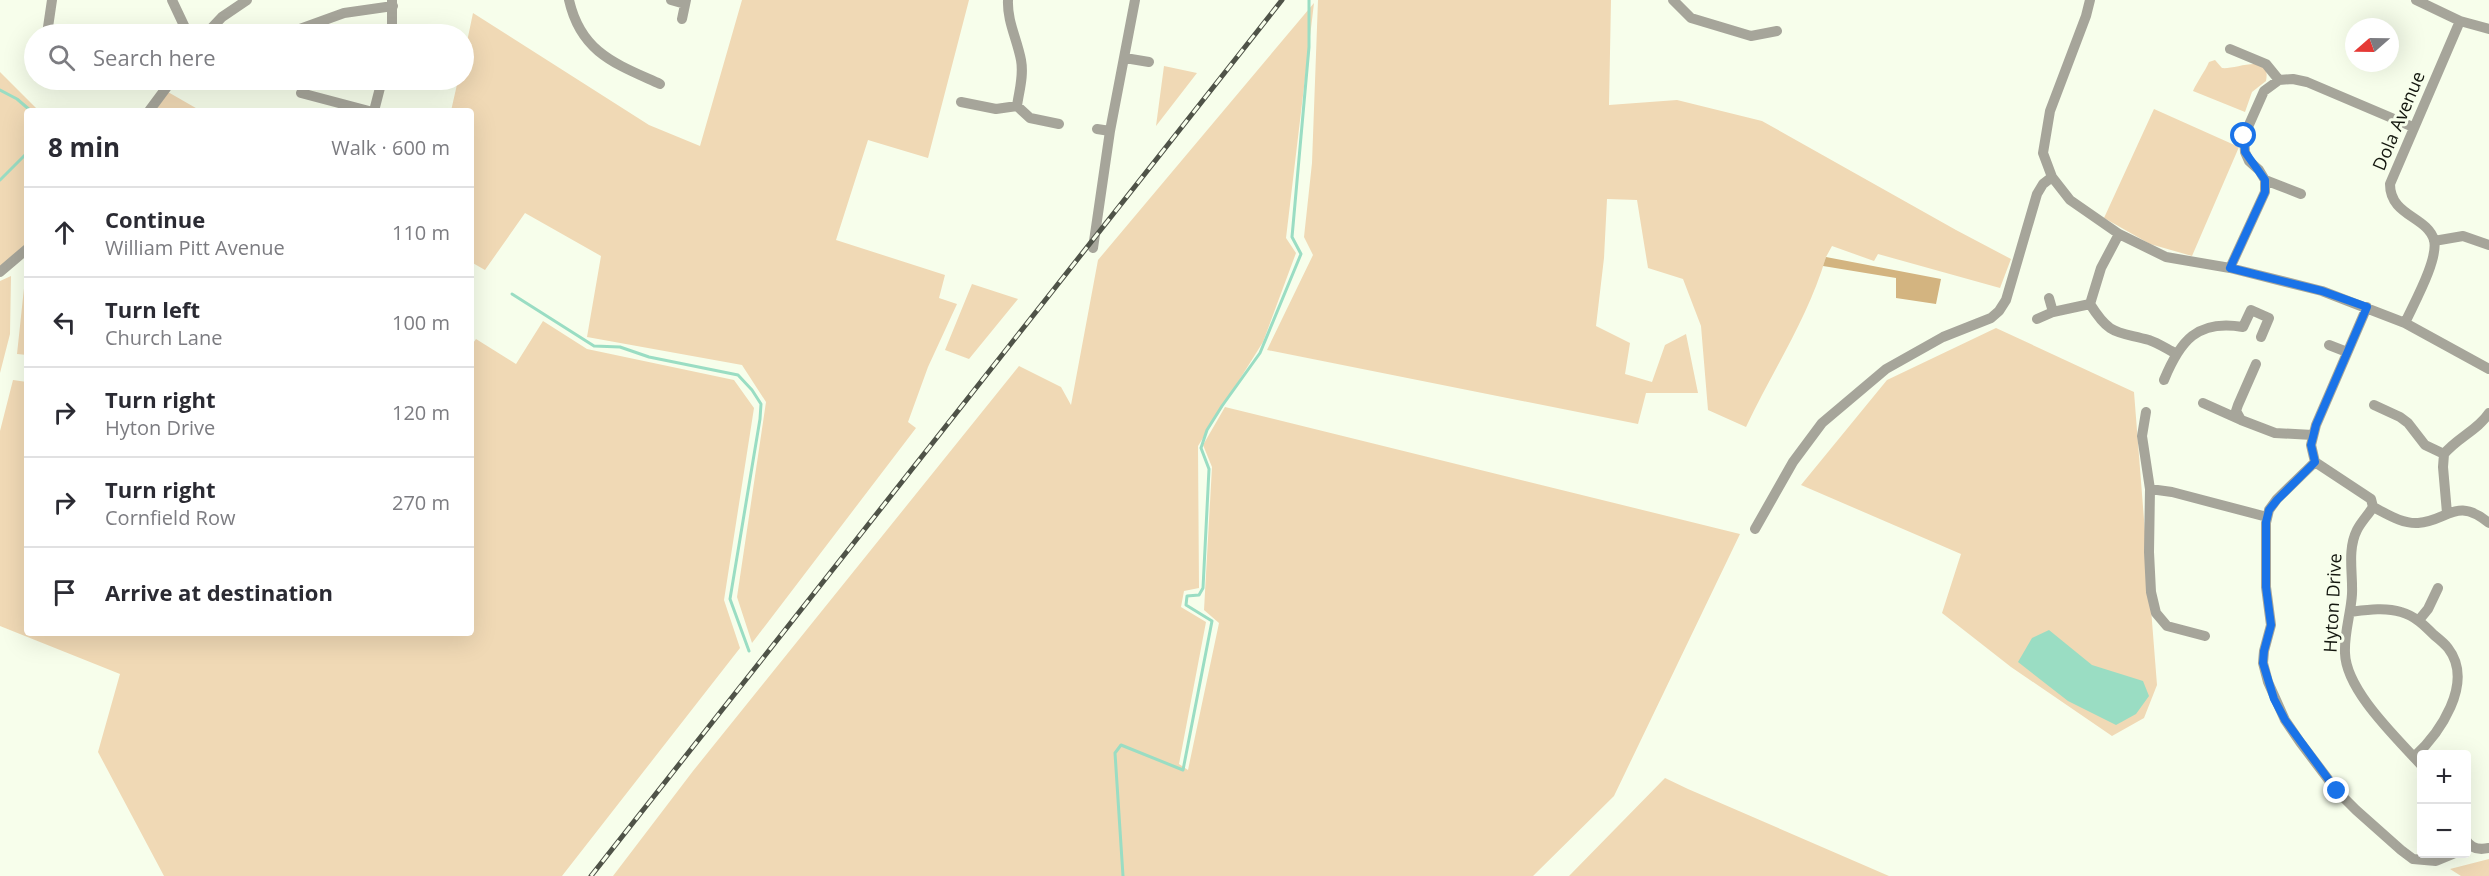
<!DOCTYPE html>
<html lang="en">
<head>
<meta charset="utf-8">
<style>
  :root { --surface:#fff; --page:#f7f7f7; --text:#2b2b33; --muted:#7c7c81; --line:#e1e1e2 }
  body { margin:0; font-family:"Open Sans",sans-serif; background:var(--page); color:var(--text) }
  .controls { position:absolute; right:18px; bottom:18px; display:grid; overflow:hidden; border-radius:6px; box-shadow:0 6px 24px #0002 }
  .controls button { width:54px; height:54px; display:grid; place-items:center; padding:0; border:0; border-bottom:2px solid var(--line); background:var(--surface); color:var(--text); font:30px sans-serif }
  .compass { position:absolute; left:2345px; top:18px; width:54px; height:54px; border-radius:50%; background:var(--surface); box-shadow:0 6px 24px #0002; rotate:250deg }
  .stop { position:absolute; width:18px; height:18px; margin:-14px; border:4px solid #1a73e8; border-radius:50%; background:#fff }
  .stop.end { background:#1a73e8; border-color:#fff; box-shadow:0 2px 6px #0008 }
  .list { margin:0; padding:0; list-style:none }
  h2 { display:flex; justify-content:space-between; align-items:center; height:78px; margin:0; padding:0 24px; font-size:26px }
  h2 small { font-size:20px; font-weight:400; color:var(--muted) }
  .list li { display:grid; grid-template-columns:39px 1fr auto; gap:18px; align-items:center; box-sizing:border-box; height:90px; padding:0 24px; border-top:2px solid var(--line) }
  .list b { display:block; font-size:22px; white-space:nowrap }
  .list p { margin:0; font-size:20px; white-space:nowrap; color:var(--muted) }
  .list em { font-size:20px; font-style:normal; color:var(--muted) }
  .icon { flex:none; width:33px; height:33px; fill:none; stroke:currentColor; stroke-width:2; stroke-linecap:round; stroke-linejoin:round }
  .map { position:relative; flex:none; width:2489px; height:876px; overflow:hidden }
  .search { position:absolute; background:var(--surface); box-shadow:0 6px 24px #0002; left:24px; top:24px; width:450px; height:66px; display:flex; align-items:center; gap:15px; box-sizing:border-box; padding:0 21px; border-radius:33px; color:var(--muted); font-size:22px }
  .panel { position:absolute; background:var(--surface); box-shadow:0 6px 24px #0002; left:24px; top:108px; width:450px; height:528px; border-radius:6px }
  .map>svg:first-child { display:block }
</style>
</head>
<body>
<div class="map">
<svg width="2489" height="876" viewBox="0 0 2489 876">
  <rect width="100%" height="100%" fill="#f7feeb"/>
  <path fill="#f0d9b5" d="M742,0H969L928,158L868,140L836,240L945,275L939,298L957,304L928,367L908,422L916,428L752,643L737,597L766,402L742,365L587,337L601,256L525,213L485,270L471,262V111H451L458,80H464V56L473,13L649,125L700,146Z
    M1318,0H1611L1609,105L1677,100L1762,121L1956,230L2011,259L2000,288L1878,254L1874,261L1832,246L1826,257C1808,318 1773,370 1746,427L1708,410L1701,326L1683,279L1648,268L1637,200L1607,199L1604,258L1596,326L1630,343L1625,374L1652,382L1665,345L1686,334L1698,393H1646L1638,424L1267,350L1313,255L1304,237L1312,163Z
    M1314,3L1286,238L1296,253L1263,342L1198,446L1199,588L1184,591L1181,607L1206,622L1179,764L1188,770L1219,623L1204,610L1212,467L1203,445L1225,407L1740,534L1614,796L1533,876H613L693,771L1019,366L1061,387L1071,405L1098,260Z
    M2215,60L2222,68C2235,70 2272,51 2266,81L2252,92L2245,112L2193,91C2198,80 2204,73 2209,62Z
    M1164,66L1197,73L1156,126Z
    M0,72L39,111H27V245L0,269Z
    M168,92L201,111H155Z
    M2154,109L2239,147L2192,256L2150,244L2104,218Z
    M27,260V355L17,354Z
    M11,276L10,334L0,373V281Z
    M972,284L1018,299L969,359L945,350Z
    M543,321L587,349L734,380L754,408L724,600L740,648L562,876H164L98,752L120,674L0,626V431L13,380L27,382V633H471V346L476,339L516,364Z
    M1996,328L2134,392L2157,685L2144,718L2112,736L2011,667L1942,613L1961,554L1801,485L1887,380Z
    M1665,778L1688,789L1889,876H1569Z
    M2489,859V876H2461L2450,869Z"/>
  <path fill="#d3b480" d="M1826,257L1941,279L1936,304L1896,298V278L1823,266Z"/>
  <path fill="#9addc3" d="M2049,630L2092,665L2143,681L2149,696L2136,714L2116,725L2068,701L2018,662L2032,638Z"/>
  <g fill="none" stroke-linecap="round" stroke-linejoin="round">
    <path stroke="#9addc3" stroke-width="3" d="M0,90L17,99L31,111
      M0,180L27,153
      M512,294L594,346L620,347L649,357L738,375L752,390L761,404L760,419L730,599L749,651
      M1123,876L1115,753L1121,745L1183,770L1212,621L1186,605L1187,596L1199,595L1203,588L1209,469L1201,448L1207,430L1222,406L1260,353L1301,254L1292,237L1309,47V0"/>
    <path stroke="#a6a59a" stroke-width="10" d="M172,0L188,34
      M392,0V34
      M569,0C581,53 616,64 660,84
      M671,0L685,4
      M1008,0C1007,21 1017,39 1021,60C1024,76 1019,91 1017,106L1030,118L1059,124
      M1673,0L1691,18L1751,36L1777,31
      M2090,0L2086,16L2050,111L2043,153L2052,177L2070,200L2119,234L2166,257L2230,268L2322,291L2405,323L2489,369
      M2416,0L2460,21L2489,29
      M682,19L686,0
      M47,34L52,0
      M206,34L222,17L247,0
      M286,34L344,13L393,6
      M2230,49L2266,64L2279,80
      M1125,58L1149,62
      M301,93L369,111
      M961,102L996,109L1017,106
      M149,111L172,80
      M374,111L382,80
      M1097,129L1110,131
      M2301,194L2265,180L2259,170L2249,161L2245,152L2244,136L2264,91L2279,80L2293,79L2307,82L2413,127
      M2119,234L2101,268L2090,304C2110,336 2116,331 2149,340C2158,343 2167,349 2175,353
      M2434,241L2463,236L2489,245
      M1093,248L1110,131L1135,0
      M2230,268L2265,192V180
      M0,272L27,249
      M2367,307L2316,425L2311,445L2315,462L2371,499L2373,507C2368,515 2361,522 2357,530C2347,550 2353,573 2352,594C2351,613 2344,633 2345,653C2346,691 2398,739 2422,766
      M2053,312L2090,304
      M2037,319L2053,312L2049,298
      M2405,323C2413,305 2439,259 2434,240C2427,216 2390,216 2390,184L2460,21
      M2329,345L2347,352
      M2256,364L2238,405L2236,411L2241,420L2275,433L2313,435
      M2164,380C2180,341 2197,319 2243,327L2251,310L2269,318L2261,337
      M2203,403L2241,420
      M2374,405L2400,417L2408,423L2425,445L2444,454
      M2146,412L2142,436L2150,489L2149,552L2151,592L2156,613L2167,626L2205,636
      M2315,462L2277,499L2269,510L2266,523V587L2271,625L2264,651L2263,663L2268,682L2285,720L2300,742L2337,791L2356,810L2401,850L2413,859L2436,861L2453,854
      M2150,489L2172,492L2267,517
      M2373,507C2387,514 2402,524 2418,523C2448,521 2456,496 2489,523
      M2447,513L2443,467L2444,454C2457,438 2478,430 2489,413
      M1755,529L1793,462L1822,423L1886,369L1943,337L1991,318L1999,311L2006,300L2037,194L2043,184L2052,177
      M2350,612C2366,610 2385,607 2401,612C2415,616 2424,625 2434,635C2439,639 2444,643 2448,648C2475,683 2439,734 2414,757
      M2419,620L2428,609L2438,588
      M2466,840C2471,849 2480,850 2489,848"/>
    <defs>
      <path id="rail" d="M591,876L1282,0"/>
    </defs>
    <use href="#rail" stroke="#4f5348" stroke-width="5"/>
    <use href="#rail" stroke="#f7feeb" stroke-width="3" stroke-dasharray="9" stroke-linecap="butt"/>
  </g>
  <g fill="none" stroke-linecap="round" stroke-linejoin="round">
    <path stroke="#1a73e8" stroke-width="8" d="M2244,136L2245,152L2265,180V192L2230,268L2322,291L2367,307L2316,425L2311,445L2315,462L2277,500L2269,510L2266,522V587L2271,625L2264,651L2263,663L2274,699L2285,720L2337,791"/>
  </g>
  <g text-anchor="middle" stroke-width="6" stroke-linejoin="round" paint-order="stroke">
    <g font-size="18" fill="#13160e" stroke="#f7feeb">
      <text transform="translate(2399 121) rotate(-67)" y="6">Dola Avenue</text>
      <text transform="translate(2333 603) rotate(-87)" y="6">Hyton Drive</text>
    </g>
  </g>
</svg>
<div class="controls">
<button>+</button>
<button>−</button>
</div>
<svg class="compass" viewBox="-18 -18 36 36"><path d="M0-13l5 13h-10z" fill="#e53935"/><path d="M0 13l5-13h-10z" fill="#7c7c81"/></svg>
<div class="stop" style="left:2244px;top:136px"></div>
<div class="stop end" style="left:2337px;top:791px"></div>
<div class="search"><svg class="icon" aria-label="search" viewBox="0 0 24 24"><circle cx="10" cy="10" r="6"/><path d="M15 15l6 6"/></svg>Search here</div>
<section class="panel">
<h2>8 min<small>Walk · 600 m</small></h2>
<ul class="list">
<li><svg class="icon" aria-label="ahead" viewBox="0 0 24 24"><path d="M12 20V5M6 11l6-6 6 6"/></svg><div><b>Continue</b><p>William Pitt Avenue</p></div><em>110 m</em></li>
<li><svg class="icon" aria-label="left" viewBox="0 0 24 24"><path d="M17 20v-9H6M10 6l-5 5 5 5"/></svg><div><b>Turn left</b><p>Church Lane</p></div><em>100 m</em></li>
<li><svg class="icon" aria-label="right" viewBox="0 0 24 24"><path d="M7 20v-9h11M14 6l5 5-5 5"/></svg><div><b>Turn right</b><p>Hyton Drive</p></div><em>120 m</em></li>
<li><svg class="icon" aria-label="right" viewBox="0 0 24 24"><path d="M7 20v-9h11M14 6l5 5-5 5"/></svg><div><b>Turn right</b><p>Cornfield Row</p></div><em>270 m</em></li>
<li><svg class="icon" aria-label="arrive" viewBox="0 0 24 24"><path d="M6 21V4h12l-3 4 3 4H6"/></svg><div><b>Arrive at destination</b></div></li>
</ul>
</section>
</div>
</body>
</html>
